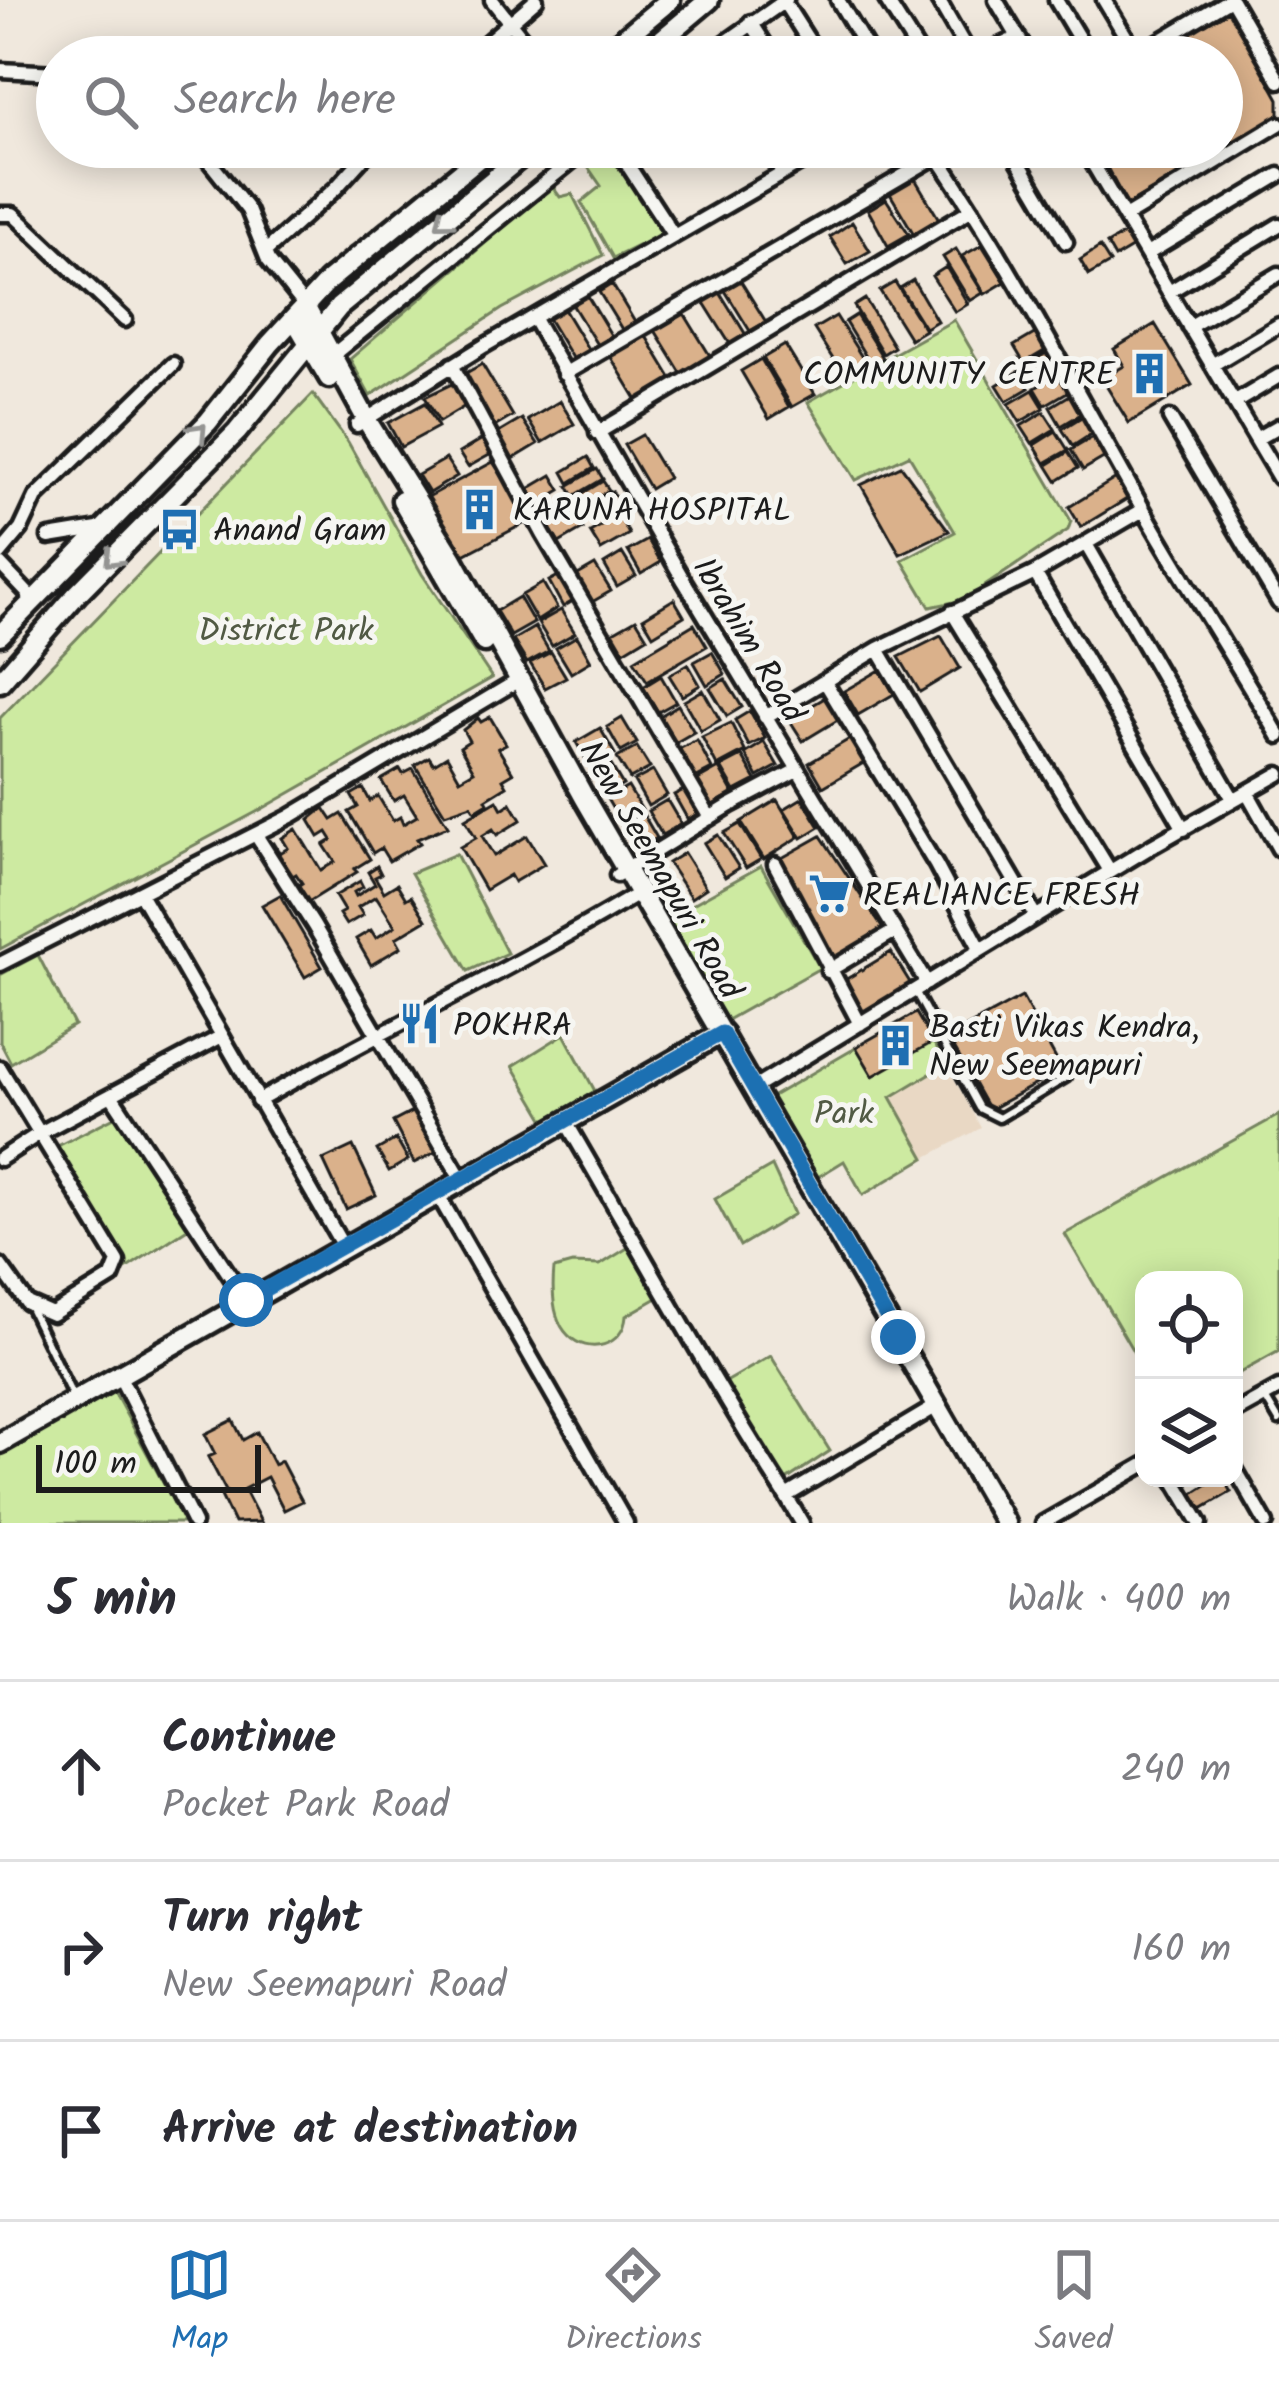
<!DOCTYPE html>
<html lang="en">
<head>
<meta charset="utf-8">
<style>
  :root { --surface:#fff; --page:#f7f7f7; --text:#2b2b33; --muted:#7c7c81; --line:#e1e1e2; --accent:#1f6fb2 }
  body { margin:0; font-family:Kalam,sans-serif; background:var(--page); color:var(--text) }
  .controls { position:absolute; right:36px; bottom:36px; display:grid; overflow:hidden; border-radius:24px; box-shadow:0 6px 30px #0003 }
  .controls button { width:108px; height:108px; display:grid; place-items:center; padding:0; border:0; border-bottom:3px solid var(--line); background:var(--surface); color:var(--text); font:60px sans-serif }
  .scale { position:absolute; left:36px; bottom:30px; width:225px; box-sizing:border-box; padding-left:12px; border:6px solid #1c1c1c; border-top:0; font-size:33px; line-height:42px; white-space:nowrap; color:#1c1c1c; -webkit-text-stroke:9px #f6f6f2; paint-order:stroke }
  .stop { position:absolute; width:36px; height:36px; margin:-27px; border:9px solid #1f6fb2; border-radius:50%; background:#fff }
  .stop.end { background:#1f6fb2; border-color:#fff; box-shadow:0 3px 12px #0008 }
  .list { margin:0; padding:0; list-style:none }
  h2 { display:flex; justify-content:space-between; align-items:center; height:156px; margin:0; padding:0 48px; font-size:51px }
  h2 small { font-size:39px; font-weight:400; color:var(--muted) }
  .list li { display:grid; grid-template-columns:78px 1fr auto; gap:36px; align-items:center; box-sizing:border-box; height:180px; padding:0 48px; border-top:3px solid var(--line) }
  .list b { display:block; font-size:45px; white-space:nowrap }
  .list p { margin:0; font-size:39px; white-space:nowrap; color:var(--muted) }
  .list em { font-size:39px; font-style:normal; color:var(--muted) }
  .icon { flex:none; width:66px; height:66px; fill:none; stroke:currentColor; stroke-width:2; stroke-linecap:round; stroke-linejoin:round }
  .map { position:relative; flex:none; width:1279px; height:1523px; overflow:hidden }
  .search { position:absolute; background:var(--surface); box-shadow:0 6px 30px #0003; left:36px; right:36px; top:36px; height:132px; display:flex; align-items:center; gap:30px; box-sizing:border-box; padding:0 42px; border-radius:66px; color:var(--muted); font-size:45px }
  .sheet { height:696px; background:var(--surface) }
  nav { display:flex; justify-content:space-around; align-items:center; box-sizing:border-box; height:168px; border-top:3px solid var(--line); background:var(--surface); font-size:33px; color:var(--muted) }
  nav a { display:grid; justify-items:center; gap:6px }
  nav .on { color:var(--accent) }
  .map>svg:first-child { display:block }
</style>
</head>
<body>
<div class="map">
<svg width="1279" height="1523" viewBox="0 0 1279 1523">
  <rect width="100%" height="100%" fill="#f0e8dd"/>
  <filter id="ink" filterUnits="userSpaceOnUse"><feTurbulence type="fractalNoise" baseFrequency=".00833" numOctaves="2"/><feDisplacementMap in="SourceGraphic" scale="24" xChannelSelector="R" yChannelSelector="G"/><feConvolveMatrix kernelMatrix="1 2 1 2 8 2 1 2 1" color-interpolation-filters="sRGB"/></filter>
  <g filter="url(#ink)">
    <path fill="#e9d8c4" d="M946,1064L981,1128L925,1158L891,1097Z"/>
    <path fill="#cdeaa1" stroke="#74835e" stroke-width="3" d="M615,147H627L672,229L613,258L581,202L601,186L588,167Z
      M552,186L560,197L572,194L603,255L502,309L370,396L350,359Z
      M954,320L1071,521L1068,530L964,600L930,607L902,560L955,532L909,455L856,480L808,402Z
      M313,394L348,442L422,574L492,678L262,809L0,949V718Z
      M456,854L507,953L468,971L411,873Z
      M761,866L820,968L727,1020L664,920Z
      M38,955L74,1025L11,1063L0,1042V975Z
      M916,1013L946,1064L891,1097L925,1158L863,1195L844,1161L818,1177L771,1097Z
      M564,1034L595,1091L545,1120L513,1066Z
      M124,1112L189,1228L121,1272L82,1207L54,1148Z
      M1279,1115V1351L1234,1376V1280H1144V1370L1065,1234Z
      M772,1166L794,1214L740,1246L715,1199Z
      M629,1247L659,1297L626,1316C624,1346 588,1356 568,1335C552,1319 552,1290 554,1269L572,1264L600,1265Z
      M771,1356L830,1451L777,1486L719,1386Z
      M114,1392L185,1523H0V1455Z"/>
    <path fill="#dab18b" stroke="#1c1c1c" stroke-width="3" d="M1228,6L1279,99V117L1127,205L1096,147H1222V57H1147Z
      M914,177L940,221L915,236L889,192Z
      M886,199L909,234L888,246L868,210Z
      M852,222L870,251L847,264L830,237Z
      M1126,233L1135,246L1115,258L1107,244Z
      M982,245L1005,282L985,294L962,256Z
      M1100,247L1110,263L1089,275L1080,260Z
      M956,249L983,293L970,301L943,257Z
      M946,267L968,304L955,312L932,276Z
      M740,280L766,322L750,331L724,289Z
      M913,280L937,321L925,328L900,288Z
      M895,282L925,330L910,339L880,291Z
      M612,284L636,324L623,331L599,292Z
      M719,291L746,335L730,344L703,301Z
      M585,292L614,340L599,348L570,301Z
      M865,299L894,347L883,354L854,306Z
      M562,306L591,354L575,363L546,315Z
      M682,310L712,359L683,376L653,327Z
      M856,315L883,358L871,365L845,322Z
      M836,316L865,362L843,375L814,329Z
      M1155,324L1192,385L1129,423L1102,379L1124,366L1114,349Z
      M644,333L673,381L638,402L609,354Z
      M1036,333L1046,350L1024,363L1014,346Z
      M785,345L815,394L792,407L763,358Z
      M1048,352L1058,368L1033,384L1023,367Z
      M761,359L789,407L769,419L741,371Z
      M482,364L513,416L491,429L459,377Z
      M1019,371L1029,388L1007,401L997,385Z
      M1058,374L1069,391L1045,405L1035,388Z
      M454,383L467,405L439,422L425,397Z
      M1033,390L1044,408L1020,422L1009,404Z
      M1070,395L1081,414L1061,426L1050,407Z
      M560,401L574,424L542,443L528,420Z
      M425,403L438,427L401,447L388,423Z
      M1044,412L1055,429L1032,443L1021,426Z
      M1083,416L1093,433L1073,446L1062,429Z
      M522,419L538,444L510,461L495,435Z
      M1056,431L1068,450L1045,463L1034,445Z
      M642,435L668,478L650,489L624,445Z
      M1095,436L1107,456L1083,470L1071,450Z
      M484,438L493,453L468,467L459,453Z
      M1068,452L1078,468L1057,481L1047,465Z
      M588,457L594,468L569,483L563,472Z
      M446,459L457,476L429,493L418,475Z
      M493,462L531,520L462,556L428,497Z
      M901,466L949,531L900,554L861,485Z
      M597,469L603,479L574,496L568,486Z
      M552,475L561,490L534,506L525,491Z
      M1118,477L1130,497L1081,527L1069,507Z
      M603,481L609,490L578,509L573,499Z
      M612,491L619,503L588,521L581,509Z
      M570,506L583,529L559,543L545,520Z
      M619,516L629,534L601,550L590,532Z
      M648,540L661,562L641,574L628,551Z
      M622,553L636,576L617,587L604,564Z
      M595,565L611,591L592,602L576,576Z
      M562,574L578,598L563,607L549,581Z
      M543,583L557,608L537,621L522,595Z
      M519,597L534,623L511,636L496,611Z
      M674,599L684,616L653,635L643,618Z
      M561,610L575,633L552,646L538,623Z
      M636,619L647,637L624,651L613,632Z
      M694,624L707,646L647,681L634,660Z
      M535,627L549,651L527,663L513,640Z
      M577,636L591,661L571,673L556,648Z
      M941,636L960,668L920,692L899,657Z
      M551,652L566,677L545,688L530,663Z
      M712,652L725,674L707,685L694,662Z
      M688,664L700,685L682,696L669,675Z
      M880,670L894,694L858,715L844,691Z
      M661,676L676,702L658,712L643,687Z
      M725,679L742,707L727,716L710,688Z
      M703,690L720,720L701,731L684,701Z
      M828,696L841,718L803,741L789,719Z
      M678,705L694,732L675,743L660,716Z
      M750,711L765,738L749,746L735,720Z
      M490,717L506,744L498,748L513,773L503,779L507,786L486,799L488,803L475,811L471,805L445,814L415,765L429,757L434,764L447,756L460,779L474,771L460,747L469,741L463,730L478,718L481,722Z
      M622,718L637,743L621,752L607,727Z
      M731,723L745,751L717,766L702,737Z
      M600,728L615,754L591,768L576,742Z
      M853,737L867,761L823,787L809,763Z
      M697,740L712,769L695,778L679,749Z
      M764,742L778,766L758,777L745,754Z
      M637,747L650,768L630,779L617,758Z
      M742,756L756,780L735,791L721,767Z
      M608,760L623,785L606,795L591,771Z
      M719,768L733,793L711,806L696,781Z
      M400,769L403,774L413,769L448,826L417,839L420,843L389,861L381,848L373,853L349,812L358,807L351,795L363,788L370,801L378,796L393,821L400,817L403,824L417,816L404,795L394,801L381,780Z
      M653,771L667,795L648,806L634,781Z
      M628,787L642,810L621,823L607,799Z
      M686,789L701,811L688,820L674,795Z
      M802,798L820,827L802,838L784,809Z
      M497,800L502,809L511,803L521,820L497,835L493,829L482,836L494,856L527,836L544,864L514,882L510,875L485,890L460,847L476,838L465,819Z
      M667,800L681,824L662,835L648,811Z
      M777,800L799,837L764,859L741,822Z
      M324,808L332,820L342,814L370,859L354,869L357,872L302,906L291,890L302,883L296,874L286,880L265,848L274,843L280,853L288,848L282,838L296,829L321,870L335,862L324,845L332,840L327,832L319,837L309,820Z
      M643,814L657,838L636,850L622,826Z
      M740,824L761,859L746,868L724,833Z
      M718,835L739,868L725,877L704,843Z
      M821,836L883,929L832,959L780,859Z
      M684,853L706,888L691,898L668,863Z
      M377,866L381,874L375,877L384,892L397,884L406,899L411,896L426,920L396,938L401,947L371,965L356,939L371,930L376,938L395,926L376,896L358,907L363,915L346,925L339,914L344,911L335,896L360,881L363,887L354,892L356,896L375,884L368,872Z
      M280,895L322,967L305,977L262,905Z
      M891,952L914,989L863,1021L840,983Z
      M1022,997L1062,1070L989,1110L948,1037Z
      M916,1013L933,1042L873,1076L856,1047Z
      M414,1111L436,1152L414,1163L393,1122Z
      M396,1139L408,1160L389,1171L377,1150Z
      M353,1146L376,1195L346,1209L323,1160Z
      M233,1420L243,1440L257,1432L274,1465L281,1461L302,1501L284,1510L267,1477L244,1489L261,1522L234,1523L220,1494L226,1491L208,1457L215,1454L205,1434Z
      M1217,1478H1222L1231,1492L1200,1510L1190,1495Z"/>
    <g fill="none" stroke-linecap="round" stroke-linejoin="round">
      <defs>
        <path id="lane" d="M915,991L979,1108L999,1118L1067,1077
          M29,1306L73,1397
          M1264,1396L1279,1421"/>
        <path id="street" d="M492,0L537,57
          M838,0L872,57
          M886,0L922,57
          M938,0L971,57
          M996,0L1030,57
          M1056,0L1090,57
          M1104,0L1137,55
          M1232,0L1279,81
          M784,2L819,57
          M751,22L773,57
          M470,57L536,0
          M705,57L786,0
          M977,57L1018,37
          M1133,57L1229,0
          M0,70L57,73
          M198,147L248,210L268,260L305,306
          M616,147L674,236
          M779,147L794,166
          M931,147C1010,262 1074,388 1143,509C1187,586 1235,660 1279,736
          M1010,147L1066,242
          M1083,147L1279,478
          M0,214H13L125,320
          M1125,217L1279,124
          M267,250L336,188L373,147
          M1147,254L1279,175
          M1169,292L1279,225
          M534,319L684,581L927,983
          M1189,327L1279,274
          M329,358L589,147
          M452,365L543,534L710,818
          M1212,365L1279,325
          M564,374L937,156
          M1234,403L1279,376
          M1170,418L1279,603
          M357,425L484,346L828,147
          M597,433L972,209
          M1256,439L1279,426
          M49,537L104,528
          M1086,544L1233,799
          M0,554L21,529L36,497L173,364
          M0,564L34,600
          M1035,573L1184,829
          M952,612L1110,871
          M878,649L1036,917
          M825,682L936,865L981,950
          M765,717L878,649L1035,573L1143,510
          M1247,792L1279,849
          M256,835L314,926L462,1180
          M775,864L860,1024
          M617,875L729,806L797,770
          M141,895L344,1248
          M0,964L291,816L519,680
          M828,971L895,931
          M0,1068L118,1262L112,1277L52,1314L27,1303L0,1265
          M754,1088L1152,846L1279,774
          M113,1098L246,1300
          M258,1101C381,1031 509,971 631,898
          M566,1122C639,1247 708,1374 786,1496
          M0,1159L40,1133L220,1037
          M438,1195L626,1523
          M119,1375L194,1523
          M1234,1413L1279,1388
          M1234,1467L1266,1523
          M1173,1478L1200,1523
          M802,1523L786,1496L930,1410
          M1043,1523L1144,1465"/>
        <path id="secondary" d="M601,57L670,0
          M641,57L709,0
          M305,306L369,424L453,559L584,797L1005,1523
          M294,318L329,378
          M402,500L484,642
          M0,635L208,422L270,344L328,281L492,147
          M0,682L77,594L237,432L339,307L533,147
          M0,1443L722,1033"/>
      </defs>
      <use href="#lane" stroke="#1c1c1c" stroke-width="15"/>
      <use href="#street" stroke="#1c1c1c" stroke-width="21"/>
      <use href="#secondary" stroke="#1c1c1c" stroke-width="27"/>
      <use href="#lane" stroke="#f6f6f2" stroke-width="6"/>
      <use href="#street" stroke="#f6f6f2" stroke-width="12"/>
      <use href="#secondary" stroke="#f6f6f2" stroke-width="18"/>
    </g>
    <defs><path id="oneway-chevron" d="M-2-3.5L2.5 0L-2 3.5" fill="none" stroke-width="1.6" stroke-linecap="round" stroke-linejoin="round" transform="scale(3)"/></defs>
    <g stroke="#949492">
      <use href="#oneway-chevron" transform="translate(443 221) rotate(141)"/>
      <use href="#oneway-chevron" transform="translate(199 431) rotate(-47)"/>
      <use href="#oneway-chevron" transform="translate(112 559) rotate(135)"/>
    </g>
  </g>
  <g fill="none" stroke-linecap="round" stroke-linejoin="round" filter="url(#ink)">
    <path stroke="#1f6fb2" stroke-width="15" d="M246,1300L722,1033L898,1337"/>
  </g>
  <defs>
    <symbol id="building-bare" viewBox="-9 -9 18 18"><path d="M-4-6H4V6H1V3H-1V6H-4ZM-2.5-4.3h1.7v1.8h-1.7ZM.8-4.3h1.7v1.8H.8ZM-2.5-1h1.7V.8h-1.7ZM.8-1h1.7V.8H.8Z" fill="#1f6fb2" stroke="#f6f6f2" stroke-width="2.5" paint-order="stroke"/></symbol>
    <symbol id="bus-bare" viewBox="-9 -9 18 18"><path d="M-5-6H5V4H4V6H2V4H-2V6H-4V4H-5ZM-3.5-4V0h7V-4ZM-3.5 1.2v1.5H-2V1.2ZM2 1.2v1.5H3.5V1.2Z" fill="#1f6fb2" stroke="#f6f6f2" stroke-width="2.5" paint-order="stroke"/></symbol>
    <symbol id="supermarket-bare" viewBox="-9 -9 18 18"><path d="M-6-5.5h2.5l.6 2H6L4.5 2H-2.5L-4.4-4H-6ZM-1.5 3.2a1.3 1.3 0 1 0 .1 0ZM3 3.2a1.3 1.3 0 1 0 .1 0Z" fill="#1f6fb2" stroke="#f6f6f2" stroke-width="2.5" paint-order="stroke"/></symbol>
    <symbol id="restaurant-bare" viewBox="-9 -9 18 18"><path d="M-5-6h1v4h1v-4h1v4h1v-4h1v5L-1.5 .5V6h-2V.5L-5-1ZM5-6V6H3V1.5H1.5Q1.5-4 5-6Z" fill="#1f6fb2" stroke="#f6f6f2" stroke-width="2.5" paint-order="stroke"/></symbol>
  </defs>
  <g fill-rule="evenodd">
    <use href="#building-bare" x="1120" y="344" width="59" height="59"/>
    <use href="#building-bare" x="450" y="480" width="59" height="59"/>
    <use href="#bus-bare" x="150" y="500" width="59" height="59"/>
    <use href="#supermarket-bare" x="800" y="864" width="59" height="59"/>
    <use href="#restaurant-bare" x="390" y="994" width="59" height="59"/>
    <use href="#building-bare" x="866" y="1016" width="59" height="59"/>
  </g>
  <g text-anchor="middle" stroke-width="10" stroke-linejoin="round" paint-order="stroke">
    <g font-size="33" fill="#1c1c1c" stroke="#f6f6f2" text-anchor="start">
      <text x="1115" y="385" text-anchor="end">COMMUNITY CENTRE</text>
      <text x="513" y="521">KARUNA HOSPITAL</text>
      <text x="213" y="541">Anand Gram</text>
      <text x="863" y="906">REALIANCE FRESH</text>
      <text x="453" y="1036">POKHRA</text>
      <text x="929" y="1038">Basti Vikas Kendra,<tspan x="929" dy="38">New Seemapuri</tspan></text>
    </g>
    <g font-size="33" fill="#515a44" stroke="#f6f6f2">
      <text x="286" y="641">District Park</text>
      <text x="844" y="1124">Park</text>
    </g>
    <g font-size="33" fill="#1c1c1c" stroke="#f6f6f2">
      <text transform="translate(750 639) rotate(59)" y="12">Ibrahim Road</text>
      <text transform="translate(662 869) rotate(60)" y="12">New Seemapuri Road</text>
    </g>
  </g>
</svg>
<div class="controls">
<button><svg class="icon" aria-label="locate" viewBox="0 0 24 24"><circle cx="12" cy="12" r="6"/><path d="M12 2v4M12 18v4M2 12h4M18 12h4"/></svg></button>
<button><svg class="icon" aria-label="layers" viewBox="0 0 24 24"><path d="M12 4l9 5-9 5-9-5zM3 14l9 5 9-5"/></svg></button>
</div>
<div class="scale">100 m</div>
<div class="stop" style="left:246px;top:1300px"></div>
<div class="stop end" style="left:898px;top:1337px"></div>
<div class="search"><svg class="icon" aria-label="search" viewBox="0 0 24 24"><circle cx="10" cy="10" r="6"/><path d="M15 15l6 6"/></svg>Search here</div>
</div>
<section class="sheet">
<h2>5 min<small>Walk · 400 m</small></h2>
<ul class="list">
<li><svg class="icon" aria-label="ahead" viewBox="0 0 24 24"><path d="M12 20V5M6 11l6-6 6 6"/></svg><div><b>Continue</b><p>Pocket Park Road</p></div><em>240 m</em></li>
<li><svg class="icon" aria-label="right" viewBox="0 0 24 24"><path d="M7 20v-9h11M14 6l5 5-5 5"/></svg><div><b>Turn right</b><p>New Seemapuri Road</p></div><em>160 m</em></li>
<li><svg class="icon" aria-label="arrive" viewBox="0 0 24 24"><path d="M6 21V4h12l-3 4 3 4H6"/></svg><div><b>Arrive at destination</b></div></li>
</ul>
</section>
<nav>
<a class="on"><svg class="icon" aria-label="map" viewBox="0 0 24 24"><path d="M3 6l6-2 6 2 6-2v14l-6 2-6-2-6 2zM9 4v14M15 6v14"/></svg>Map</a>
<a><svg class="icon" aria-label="directions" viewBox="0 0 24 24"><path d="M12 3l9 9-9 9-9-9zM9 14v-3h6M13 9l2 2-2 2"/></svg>Directions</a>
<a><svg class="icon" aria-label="saved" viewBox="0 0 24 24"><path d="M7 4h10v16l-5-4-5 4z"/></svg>Saved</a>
</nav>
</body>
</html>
